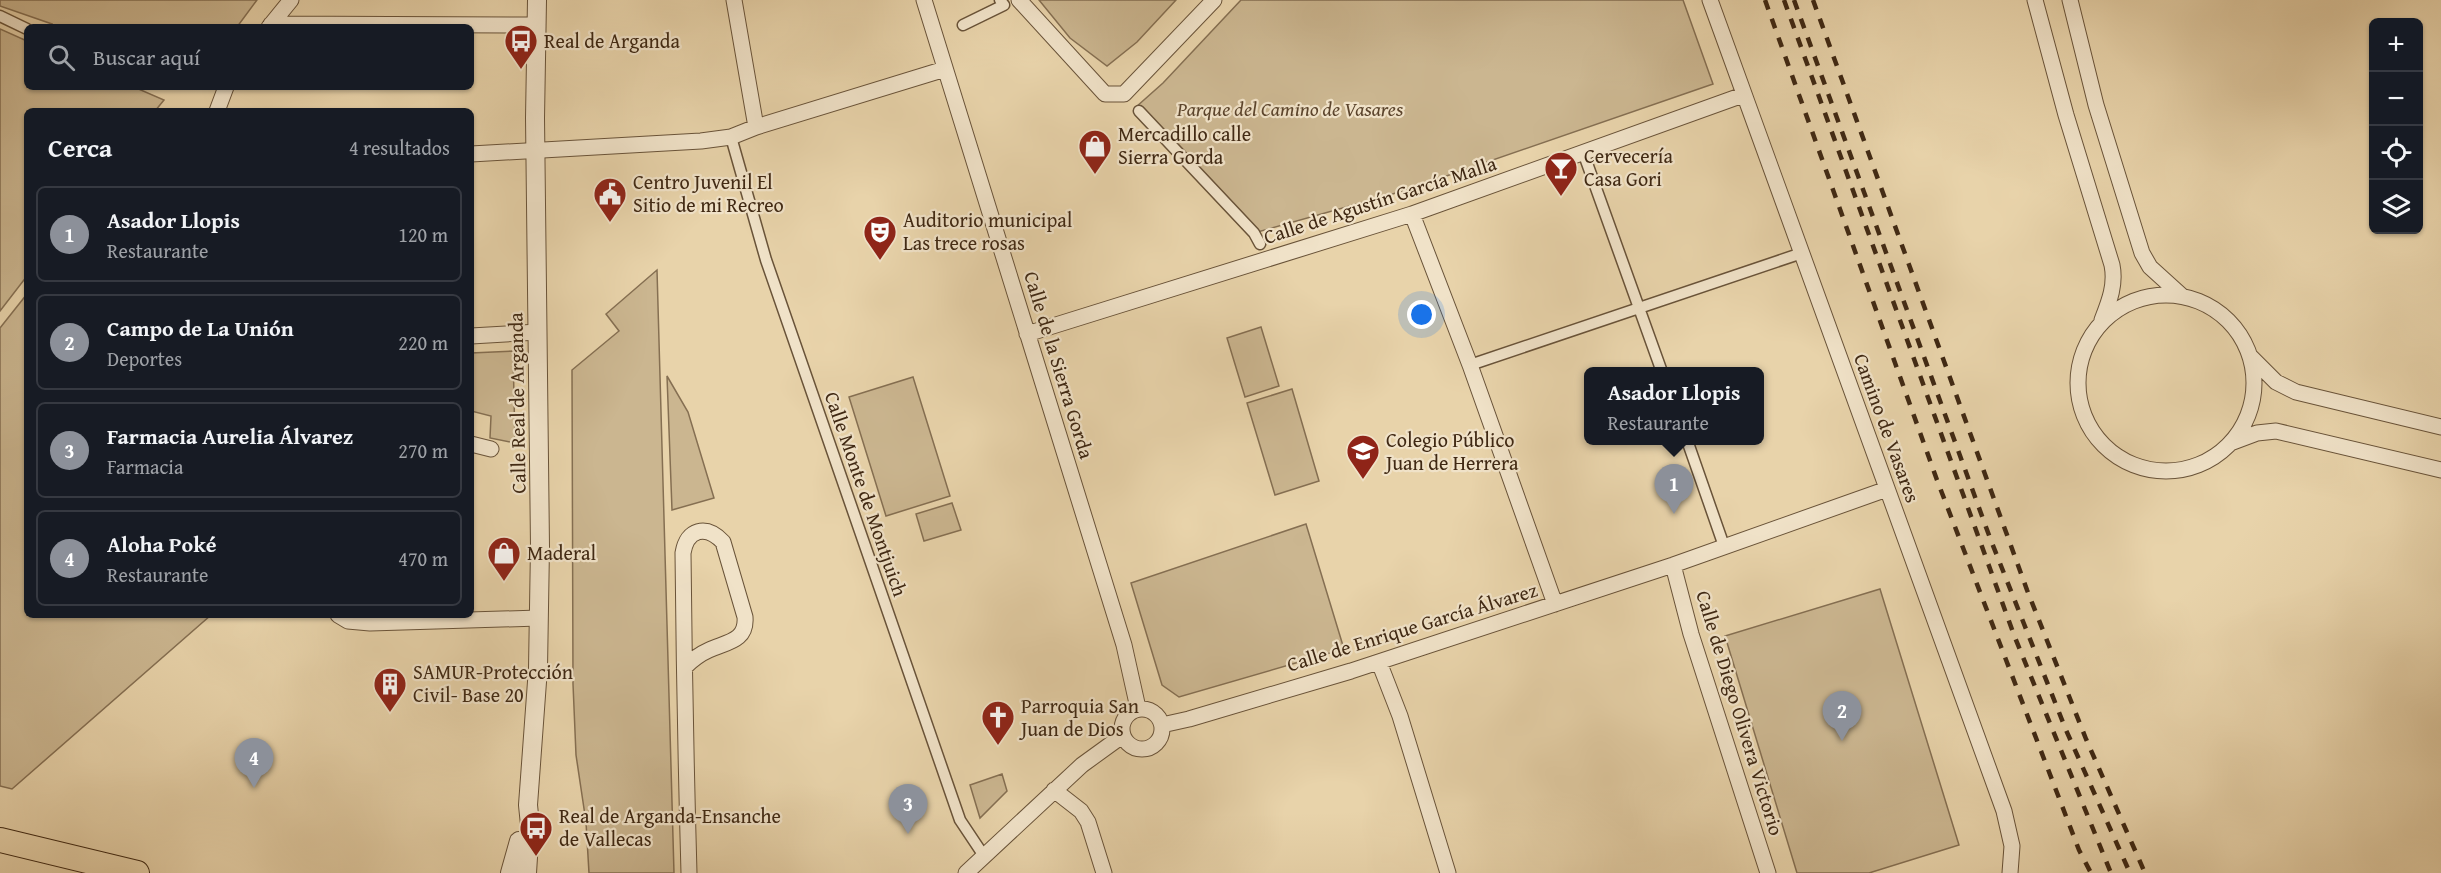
<!DOCTYPE html>
<html lang="es">
<head>
<meta charset="utf-8">
<style>
  :root { --surface:#171b24; --page:#20242c; --text:#f1f3f6; --muted:#9ea1a6; --line:#363941; --accent:#8c9099 }
  body { margin:0; font-family:"Gentium Book Plus",serif; background:var(--page); color:var(--text) }
  .controls { position:absolute; right:18px; top:18px; display:grid; overflow:hidden; border-radius:9px; box-shadow:0 2px 4px #0004 }
  .controls button { width:54px; height:54px; display:grid; place-items:center; padding:0; border:0; border-bottom:2px solid var(--line); background:var(--surface); color:var(--text); font:30px sans-serif }
  .you { position:absolute; left:1422px; top:315px; width:21px; height:21px; margin:-15px; border:4px solid #fff; border-radius:50%; background:#1a73e8; box-shadow:0 0 0 9px #1a73e833 }
  .badge { display:grid; place-items:center; width:39px; height:39px; border-radius:50%; background:var(--accent); color:#fff; font-size:20px; font-weight:700 }
  .pin { position:absolute; translate:-50% -50px; filter:drop-shadow(0 2px 3px #0008) }
  .pin::after { content:''; position:absolute; top:32px; width:21px; height:18px; background:inherit; clip-path:polygon(0 0,100% 0,50% 100%) }
  .popup { position:absolute; left:1584px; top:367px; width:180px; height:78px; box-sizing:border-box; display:grid; place-content:center; border-radius:9px; background:var(--surface); filter:drop-shadow(0 2px 4px #0005); font-size:20px; white-space:nowrap; color:var(--muted) }
  .popup b { font-size:22px; color:var(--text) }
  .popup::after { content:''; position:absolute; left:50%; top:100%; margin-left:-12px; border:12px solid transparent; border-top-color:var(--surface) }
  .list { margin:0; padding:0; list-style:none }
  h2 { display:flex; justify-content:space-between; align-items:center; height:78px; margin:0; padding:0 24px; font-size:26px }
  h2 small { font-size:20px; font-weight:400; color:var(--muted) }
  .list li { display:grid; grid-template-columns:39px 1fr auto; gap:18px; align-items:center; box-sizing:border-box; height:96px; margin:0 12px 12px; padding:0 12px; border:2px solid var(--line); border-radius:9px }
  .list b { display:block; font-size:22px; white-space:nowrap }
  .list p { margin:0; font-size:20px; white-space:nowrap; color:var(--muted) }
  .list em { font-size:20px; font-style:normal; color:var(--muted) }
  .icon { flex:none; width:33px; height:33px; fill:none; stroke:currentColor; stroke-width:2; stroke-linecap:round; stroke-linejoin:round }
  .map { position:relative; flex:none; width:2441px; height:873px; overflow:hidden }
  .search { position:absolute; background:var(--surface); box-shadow:0 2px 4px #0004; left:24px; top:24px; width:450px; height:66px; display:flex; align-items:center; gap:15px; box-sizing:border-box; padding:0 21px; border-radius:9px; color:var(--muted); font-size:22px }
  .panel { position:absolute; background:var(--surface); box-shadow:0 2px 4px #0004; left:24px; top:108px; width:450px; height:510px; border-radius:9px }
  .map>svg:first-child { display:block }
</style>
</head>
<body>
<div class="map">
<svg width="2441" height="873" viewBox="0 0 2441 873">
  <rect width="100%" height="100%" fill="#e8d3aa"/>
  <filter id="stains"><feTurbulence type="fractalNoise" baseFrequency=".00333" numOctaves="4"/><feColorMatrix values="0 0 0 0 .2 0 0 0 0 .09 0 0 0 0 .02 0 0 0 .5 -.17"/></filter>
  <radialGradient id="worn" r=".72"><stop offset=".6" stop-color="#630" stop-opacity="0"/><stop offset="1" stop-color="#630" stop-opacity=".3"/></radialGradient>
  <path fill="#cbb690" stroke="#856f52" stroke-width="1.5" d="M0,0H257L237,27H50L52,24L0,6Z
    M1039,0H1176L1137,42L1107,66L1070,38Z
    M1241,0H1683L1713,84L1403,191L1254,233L1136,107L1163,83Z
    M0,29L27,41V87H134L164,100L155,111H27V276L0,311Z
    M657,270L674,873H589L586,822L576,755L573,684L572,370L619,331L606,314Z
    M27,294V615H211L12,789L0,786V328Z
    M1261,327L1279,386L1245,397L1227,338Z
    M513,351L515,443L490,438L491,416L471,411V353Z
    M667,376L688,412L714,498L672,510Z
    M913,377L950,496L886,516L849,397Z
    M1292,389L1319,481L1275,495L1247,403Z
    M952,503L961,530L924,541L916,514Z
    M1306,524L1344,649L1179,697L1162,685L1131,583Z
    M1880,589L1959,845L1869,873H1797L1725,636Z
    M1002,774L1007,791L980,818L970,785Z"/>
  <g fill="none" stroke-linecap="round" stroke-linejoin="round">
    <defs>
      <path id="pedestrian" d="M0,16L27,29
        M963,25L1004,5L1000,0
        M1139,111L1254,233L1260,244
        M731,137L766,260L960,820L984,856
        M1583,152L1662,372
        M1470,365L1802,253
        M1687,440L1724,546"/>
      <path id="minor" d="M734,0L756,127
        M924,0L1124,645L1138,708
        M1019,0L1105,94H1124L1214,0
        M1710,0L2004,811L2012,846L2010,873
        M2035,0L2066,115L2112,265C2116,285 2109,302 2102,320
        M2070,0L2096,105L2142,253L2150,267L2182,296
        M271,24L537,25
        M269,27L291,0
        M217,111L226,87
        M471,154L701,141L731,137L756,127L945,69
        M1412,214L1470,365L1555,604
        M2078 383a88 88 0 1 1 176 0a88 88 0 1 1-176 0Z
        M1027,334L1412,214L1743,95
        M471,336L538,332
        M2251,357L2276,382L2296,392L2441,427
        M2233,442L2257,433L2276,431L2441,470
        M471,444L491,449
        M1673,565L1691,634L1768,873
        M338,615L348,621L370,623L539,618
        M1379,662L1400,716L1448,873
        M685,667C692,660 700,654 709,650C727,642 747,641 745,617L723,542C706,524 687,529 683,553C684,660 686,767 689,873
        M1122 729a20 20 0 1 1 40 0a20 20 0 1 1-40 0Z
        M1162,725L1189,719L1351,671L1673,565L1887,489
        M1054,790L1081,811L1088,822L1104,873
        M966,873L1082,765L1122,736"/>
      <path id="tertiary" d="M510,873L519,841
        M527,873L530,825L528,805L538,668L540,547L535,118L537,0"/>
      <path id="primary" d="M0,840L137,873"/>
    </defs>
    <use href="#pedestrian" stroke="#695339" stroke-width="13"/>
    <use href="#minor" stroke="#695339" stroke-width="17"/>
    <use href="#tertiary" stroke="#695339" stroke-width="20"/>
    <use href="#primary" stroke="#3f2813" stroke-width="26"/>
    <use href="#pedestrian" stroke="#f0e2c8" stroke-width="10"/>
    <use href="#minor" stroke="#f0e2c8" stroke-width="15"/>
    <use href="#tertiary" stroke="#f0e2c8" stroke-width="18"/>
    <use href="#primary" stroke="#e8d3aa" stroke-width="24"/>
    <path stroke="#3f2813" stroke-width="4.5" stroke-dasharray="10 10" stroke-linecap="butt" d="M1765,0L1937,480L2079,850L2091,873
      M1784,0L2014,635L2111,873
      M1794,0L1990,538L2066,730L2130,873
      M1813,0L2027,590L2086,739L2145,873"/>
  </g>
  <defs>
    <symbol id="bus-pin" viewBox="-11 -11 22 30"><path d="M0 17L-7.5 6A9.5 9.5 0 1 1 7.5 6Z" fill="#8f2418" stroke="#f0e2c8"/><path d="M-5-6H5V4H4V6H2V4H-2V6H-4V4H-5ZM-3.5-4V0h7V-4ZM-3.5 1.2v1.5H-2V1.2ZM2 1.2v1.5H3.5V1.2Z" fill="#fff"/></symbol>
    <symbol id="shop-pin" viewBox="-11 -11 22 30"><path d="M0 17L-7.5 6A9.5 9.5 0 1 1 7.5 6Z" fill="#8f2418" stroke="#f0e2c8"/><path d="M-5-2.5h2.3a2.7 3.5 0 0 1 5.4 0H5L5.5 6h-11ZM-1.5-2.5h3a1.5 2.3 0 0 0-3 0Z" fill="#fff"/></symbol>
    <symbol id="bar-pin" viewBox="-11 -11 22 30"><path d="M0 17L-7.5 6A9.5 9.5 0 1 1 7.5 6Z" fill="#8f2418" stroke="#f0e2c8"/><path d="M-6-5H6L.8 .8V4.5H3.5V6h-7V4.5H-.8V.8Z" fill="#fff"/></symbol>
    <symbol id="civic-pin" viewBox="-11 -11 22 30"><path d="M0 17L-7.5 6A9.5 9.5 0 1 1 7.5 6Z" fill="#8f2418" stroke="#f0e2c8"/><path d="M-.6-6.5H3V-4.5H.6V-3L4-1V1h2V6H-6V1h2V-1L-.6-3ZM-1.2 2.5V6h2.4V2.5Z" fill="#fff"/></symbol>
    <symbol id="theatre-pin" viewBox="-11 -11 22 30"><path d="M0 17L-7.5 6A9.5 9.5 0 1 1 7.5 6Z" fill="#8f2418" stroke="#f0e2c8"/><path d="M-5-5.5Q0-4 5-5.5V0Q5 5 0 6Q-5 5-5 0ZM-3.3-2.5H-1v1.5H-3.3ZM1-2.5H3.3v1.5H1ZM-2.8 1Q0 5.5 2.8 1Z" fill="#fff"/></symbol>
    <symbol id="school-pin" viewBox="-11 -11 22 30"><path d="M0 17L-7.5 6A9.5 9.5 0 1 1 7.5 6Z" fill="#8f2418" stroke="#f0e2c8"/><path d="M0-5L7-2L0 1L-7-2ZM-4 1L0 2.5L4 1V4Q0 6-4 4Z" fill="#fff"/></symbol>
    <symbol id="building-pin" viewBox="-11 -11 22 30"><path d="M0 17L-7.5 6A9.5 9.5 0 1 1 7.5 6Z" fill="#8f2418" stroke="#f0e2c8"/><path d="M-4-6H4V6H1V3H-1V6H-4ZM-2.5-4.3h1.7v1.8h-1.7ZM.8-4.3h1.7v1.8H.8ZM-2.5-1h1.7V.8h-1.7ZM.8-1h1.7V.8H.8Z" fill="#fff"/></symbol>
    <symbol id="church-pin" viewBox="-11 -11 22 30"><path d="M0 17L-7.5 6A9.5 9.5 0 1 1 7.5 6Z" fill="#8f2418" stroke="#f0e2c8"/><path d="M-1.2-6h2.4v3.5h3.3v2.4h-3.3V6h-2.4V-.1h-3.3v-2.4h3.3Z" fill="#fff"/></symbol>
  </defs>
  <g fill-rule="evenodd">
    <use href="#bus-pin" x="502" y="22" width="38" height="52"/>
    <use href="#shop-pin" x="1076" y="127" width="38" height="52"/>
    <use href="#bar-pin" x="1542" y="149" width="38" height="52"/>
    <use href="#civic-pin" x="591" y="175" width="38" height="52"/>
    <use href="#theatre-pin" x="861" y="213" width="38" height="52"/>
    <use href="#school-pin" x="1344" y="432" width="38" height="52"/>
    <use href="#shop-pin" x="485" y="534" width="38" height="52"/>
    <use href="#building-pin" x="371" y="665" width="38" height="52"/>
    <use href="#church-pin" x="979" y="698" width="38" height="52"/>
    <use href="#bus-pin" x="517" y="809" width="38" height="52"/>
  </g>
  <g text-anchor="middle" stroke-width="4.5" stroke-linejoin="round" paint-order="stroke">
    <g font-size="20" fill="#3f2813" stroke="#f0e2c8" text-anchor="start">
      <text x="544" y="48">Real de Arganda</text>
      <text x="1118" y="141">Mercadillo calle<tspan x="1118" dy="23">Sierra Gorda</tspan></text>
      <text x="1584" y="163">Cervecería<tspan x="1584" dy="23">Casa Gori</tspan></text>
      <text x="633" y="189">Centro Juvenil El<tspan x="633" dy="23">Sitio de mi Recreo</tspan></text>
      <text x="903" y="227">Auditorio municipal<tspan x="903" dy="23">Las trece rosas</tspan></text>
      <text x="1386" y="447">Colegio Público<tspan x="1386" dy="23">Juan de Herrera</tspan></text>
      <text x="527" y="560">Maderal</text>
      <text x="413" y="679">SAMUR-Protección<tspan x="413" dy="23">Civil- Base 20</tspan></text>
      <text x="1021" y="713">Parroquia San<tspan x="1021" dy="23">Juan de Dios</tspan></text>
      <text x="559" y="823">Real de Arganda-Ensanche<tspan x="559" dy="23">de Vallecas</tspan></text>
    </g>
    <g font-size="20" font-style="italic" fill="#5b442c" stroke="#f0e2c8">
      <text x="1290" y="116">Parque del Camino de Vasares</text>
    </g>
    <g font-size="20" fill="#3f2813" stroke="#f0e2c8">
      <text transform="translate(1380 200) rotate(-18)" y="7">Calle de Agustín García Malla</text>
      <text transform="translate(1059 365) rotate(73)" y="7">Calle de la Sierra Gorda</text>
      <text transform="translate(517 403) rotate(-91)" y="7">Calle Real de Arganda</text>
      <text transform="translate(1887 428) rotate(70)" y="7">Camino de Vasares</text>
      <text transform="translate(866 494) rotate(71)" y="7">Calle Monte de Montjuich</text>
      <text transform="translate(1412 627) rotate(-17)" y="7">Calle de Enrique García Álvarez</text>
      <text transform="translate(1740 713) rotate(73)" y="7">Calle de Diego Olivera Victorio</text>
    </g>
  </g>
  <rect width="100%" height="100%" filter="url(#stains)"/>
  <rect width="100%" height="100%" fill="url(#worn)"/>
</svg>
<div class="controls">
<button>+</button>
<button>−</button>
<button><svg class="icon" aria-label="locate" viewBox="0 0 24 24"><circle cx="12" cy="12" r="6"/><path d="M12 2v4M12 18v4M2 12h4M18 12h4"/></svg></button>
<button><svg class="icon" aria-label="layers" viewBox="0 0 24 24"><path d="M12 4l9 5-9 5-9-5zM3 14l9 5 9-5"/></svg></button>
</div>
<div class="you"></div>
<div class="pin badge" style="left:1674px;top:514px">1</div>
<div class="popup"><b>Asador Llopis</b>Restaurante</div>
<div class="pin badge" style="left:1842px;top:741px">2</div>
<div class="pin badge" style="left:908px;top:834px">3</div>
<div class="pin badge" style="left:254px;top:788px">4</div>
<div class="search"><svg class="icon" aria-label="search" viewBox="0 0 24 24"><circle cx="10" cy="10" r="6"/><path d="M15 15l6 6"/></svg>Buscar aquí</div>
<section class="panel">
<h2>Cerca<small>4 resultados</small></h2>
<ul class="list">
<li><span class="badge">1</span><div><b>Asador Llopis</b><p>Restaurante</p></div><em>120 m</em></li>
<li><span class="badge">2</span><div><b>Campo de La Unión</b><p>Deportes</p></div><em>220 m</em></li>
<li><span class="badge">3</span><div><b>Farmacia Aurelia Álvarez</b><p>Farmacia</p></div><em>270 m</em></li>
<li><span class="badge">4</span><div><b>Aloha Poké</b><p>Restaurante</p></div><em>470 m</em></li>
</ul>
</section>
</div>
</body>
</html>
